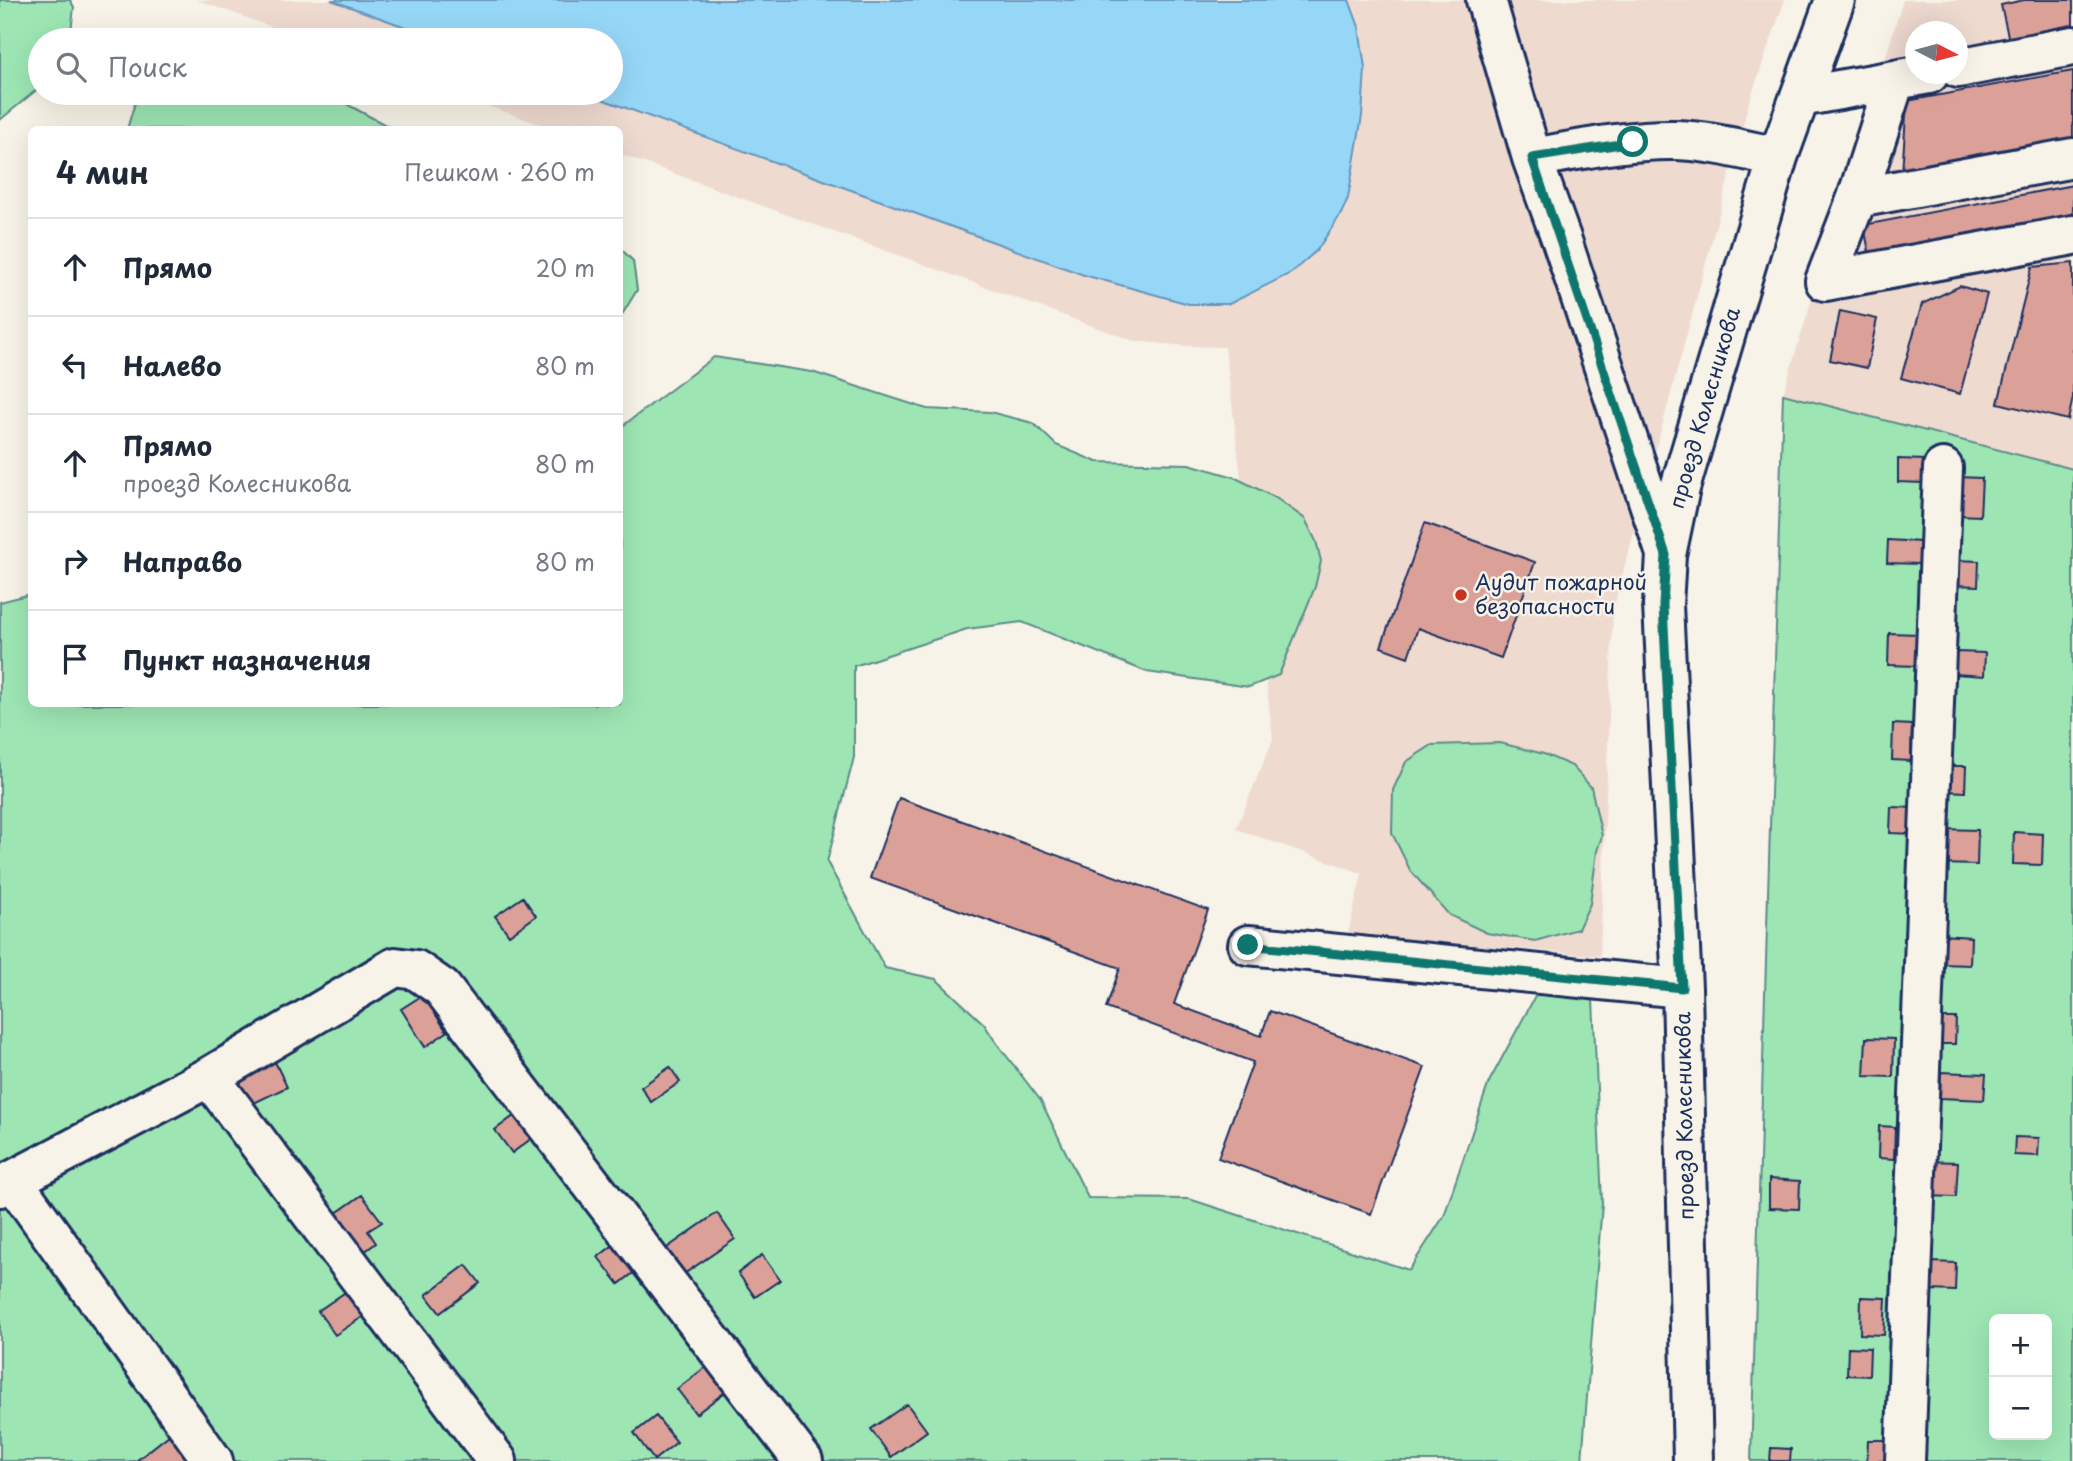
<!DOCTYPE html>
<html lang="ru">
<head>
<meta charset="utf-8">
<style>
  :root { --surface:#fff; --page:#f6f6f7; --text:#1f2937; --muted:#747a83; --line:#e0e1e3 }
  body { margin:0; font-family:"Playpen Sans",sans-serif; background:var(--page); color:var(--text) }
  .controls { position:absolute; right:21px; bottom:21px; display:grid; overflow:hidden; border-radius:10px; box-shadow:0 7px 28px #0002 }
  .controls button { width:63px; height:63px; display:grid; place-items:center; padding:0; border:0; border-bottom:2px solid var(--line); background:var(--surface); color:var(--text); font:35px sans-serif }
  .compass { position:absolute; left:1905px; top:21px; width:63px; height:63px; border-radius:50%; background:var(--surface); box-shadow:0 7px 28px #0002; rotate:96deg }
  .stop { position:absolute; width:21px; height:21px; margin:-16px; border:5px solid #0f766e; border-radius:50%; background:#fff }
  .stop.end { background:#0f766e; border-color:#fff; box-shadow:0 2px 7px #0008 }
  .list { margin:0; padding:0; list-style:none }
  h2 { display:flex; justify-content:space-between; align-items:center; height:91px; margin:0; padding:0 28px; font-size:30px }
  h2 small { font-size:23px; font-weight:400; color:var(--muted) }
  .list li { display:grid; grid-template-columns:46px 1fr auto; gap:21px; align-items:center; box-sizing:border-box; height:98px; padding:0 28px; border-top:2px solid var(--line) }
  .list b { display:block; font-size:26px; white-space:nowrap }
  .list p { margin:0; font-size:23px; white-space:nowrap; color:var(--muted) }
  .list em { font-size:23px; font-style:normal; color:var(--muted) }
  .icon { flex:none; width:38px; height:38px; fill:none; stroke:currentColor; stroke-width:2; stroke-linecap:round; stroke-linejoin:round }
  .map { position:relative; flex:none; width:2073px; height:1461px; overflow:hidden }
  .search { position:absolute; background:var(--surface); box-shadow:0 7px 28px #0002; left:28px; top:28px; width:595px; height:77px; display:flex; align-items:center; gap:18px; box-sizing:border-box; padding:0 24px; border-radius:38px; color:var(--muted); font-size:26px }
  .panel { position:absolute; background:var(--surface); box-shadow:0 7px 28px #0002; left:28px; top:126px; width:595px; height:581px; border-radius:10px }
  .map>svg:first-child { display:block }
</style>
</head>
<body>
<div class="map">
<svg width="2073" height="1461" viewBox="0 0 2073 1461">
  <rect width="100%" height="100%" fill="#f7f3e8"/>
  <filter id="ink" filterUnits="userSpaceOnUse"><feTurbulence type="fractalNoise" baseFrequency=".0143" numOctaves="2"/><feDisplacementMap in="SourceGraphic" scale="14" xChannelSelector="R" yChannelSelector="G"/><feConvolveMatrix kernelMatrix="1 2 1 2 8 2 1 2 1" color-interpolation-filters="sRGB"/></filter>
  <g filter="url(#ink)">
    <path fill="#efdad0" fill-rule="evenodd" d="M197,0H1785L1749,102L1613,610L1600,956L1348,934L1362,873L1236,829L1273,739L1225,347L1186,346L1134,341L620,154V130L553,129L452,93H611V40H308Z
      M1903,0H2073V469L1783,394ZM1916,32H1958V74H1916Z"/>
    <path fill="#9de6b4" stroke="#5c8a89" stroke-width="2" fill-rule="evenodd" d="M0,0H70L74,7L70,40H40V87L0,120Z
      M138,93H326L393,129H127Z
      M620,248L633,261L637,290L620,318Z
      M714,357L812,372L927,409L990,412L1033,423L1056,445L1097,462L1189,464L1234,477L1276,498L1305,519L1316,541L1321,561L1315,587L1279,675L1249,687L1147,672L1022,622L967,629L854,666V757L827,862L885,968L936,979L984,1024L995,1041L1041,1101L1088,1198L1189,1199L1409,1270L1444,1216L1489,1082L1538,991L1593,999L1602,1203L1582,1461H0V602L31,594L32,704H620V428Z
      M1783,394L2073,469V1461H1751ZM1994,1319H2047V1435H1994Z
      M1500,743L1544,754L1572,766L1591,787L1602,836L1597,851L1590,904L1578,929L1535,941L1487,933L1449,915L1410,870L1392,833L1393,790L1406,762L1432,745Z"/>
    <path fill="#96d7f8" stroke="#6594ba" stroke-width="2" d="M331,0H1349L1359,27L1365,68L1362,116L1348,198L1341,214L1317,250L1291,273L1229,304H1189L1084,275L585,93H611V40H441Z"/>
    <path fill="#dba199" stroke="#1b2f5e" stroke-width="2" d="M2024,0H2073V32L2010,45L2001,5Z
      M2073,71V142L1902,173L1907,101Z
      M2073,185V219L1870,258L1864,225Z
      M2073,263V398L2068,420L1998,403L2032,267Z
      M1960,286L1987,294L1960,394L1901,378L1922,304Z
      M1840,311L1877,319L1867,368L1830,360Z
      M1898,459L1925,460L1924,483L1898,482Z
      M1957,477L1982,478L1980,516L1956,515Z
      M1425,523L1535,562L1501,658L1418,628L1408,657L1381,647Z
      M1888,540L1920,542V564L1887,563Z
      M1954,560L1979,561L1978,586L1953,585Z
      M1889,633L1918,634L1917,666L1888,665Z
      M1956,652L1985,653L1984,676L1955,674Z
      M1893,724L1912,725L1911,761L1892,760Z
      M1948,766H1966L1965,792L1947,791Z
      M899,798L1208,910L1174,1004L1261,1036L1270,1011L1425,1067L1371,1214L1218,1158L1253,1062L1106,1008L1120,968L870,878Z
      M1891,807L1916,808L1915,834L1890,833Z
      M1941,829L1978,830L1977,865L1939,864Z
      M2014,832L2043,834L2042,865L2013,864Z
      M523,897L536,916L509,935L495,916Z
      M1942,935L1971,937L1970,965L1941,964Z
      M423,995L447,1032L425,1047L401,1009Z
      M1938,1018H1956L1955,1044H1937Z
      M1866,1038L1894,1039L1893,1077L1864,1076Z
      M275,1062L287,1087L250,1105L238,1081Z
      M670,1067L680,1082L651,1102L641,1087Z
      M1941,1072L1986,1074L1984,1100L1940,1098Z
      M515,1115L532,1138L512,1153L495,1130Z
      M1879,1126L1895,1127L1894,1159L1878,1158Z
      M2015,1137L2039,1138L2038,1156L2014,1155Z
      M1928,1161L1958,1162L1956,1197L1927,1196Z
      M1769,1179L1800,1181L1799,1209L1769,1208Z
      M362,1195L382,1222L368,1231L376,1243L360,1255L332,1216Z
      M717,1213L735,1239L681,1276L664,1250Z
      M616,1243L637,1270L619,1284L598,1257Z
      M762,1255L780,1280L755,1297L738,1273Z
      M1930,1262L1956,1263L1955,1291L1929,1290Z
      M466,1265L480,1283L440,1313L426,1295Z
      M347,1291L364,1316L335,1335L318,1311Z
      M1861,1297L1886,1298L1884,1335L1860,1334Z
      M1848,1347L1870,1348L1869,1376L1847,1375Z
      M710,1364L729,1389L696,1414L677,1389Z
      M907,1404L927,1431L891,1457L871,1429Z
      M656,1416L677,1442L654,1460L634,1433Z
      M169,1435L189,1461H136Z
      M1868,1440H1888L1887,1461H1867Z
      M1771,1448L1791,1449L1790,1461H1770Z"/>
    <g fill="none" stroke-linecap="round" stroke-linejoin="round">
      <defs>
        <path id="minor" d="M1486,0L1532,158L1562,241L1666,554
          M1958,68L2073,46
          M1895,80L1929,74
          M1800,97L1895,80L1857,198L1825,281
          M1532,158C1579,150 1628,139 1676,140C1710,141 1744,150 1778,157
          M1857,198L2073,158
          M1825,281L2073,235
          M1248,945L1682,988
          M209,1077L497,1461
          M13,1181L213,1461
          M0,1187L209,1077L395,967L416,970L442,988L803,1461
          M1693,1461L1682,988L1663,605L1666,555L1680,488L1778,157L1835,0
          M1905,1461L1943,468"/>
      </defs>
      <use href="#minor" stroke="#1b2f5e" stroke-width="44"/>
      <use href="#minor" stroke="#f7f3e8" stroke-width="38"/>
    </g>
  </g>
  <g fill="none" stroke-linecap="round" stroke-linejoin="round" filter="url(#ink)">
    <path stroke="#0f766e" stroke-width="9" d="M1248,945L1682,988L1663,605L1666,555L1532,158L1633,142"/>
  </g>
  <circle fill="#c8321e" stroke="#f7f3e8" stroke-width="2.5" cx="1461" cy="595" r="7"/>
  <g text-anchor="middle" stroke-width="5" stroke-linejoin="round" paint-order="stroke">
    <g font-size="21" fill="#1b2f5e" stroke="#f7f3e8">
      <text transform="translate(1705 408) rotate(-74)" y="7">проезд Колесникова</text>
      <text transform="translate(1685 1116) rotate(-91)" y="7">проезд Колесникова</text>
    </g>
    <g font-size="21" fill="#1b2f5e" stroke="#f7f3e8" text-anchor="start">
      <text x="1475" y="590">Аудит пожарной<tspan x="1475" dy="24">безопасности</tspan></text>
    </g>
  </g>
</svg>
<div class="controls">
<button>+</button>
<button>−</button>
</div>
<svg class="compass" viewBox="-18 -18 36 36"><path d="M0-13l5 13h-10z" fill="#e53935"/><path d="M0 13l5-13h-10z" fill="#747a83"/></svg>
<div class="stop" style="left:1633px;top:142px"></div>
<div class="stop end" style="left:1248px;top:945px"></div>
<div class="search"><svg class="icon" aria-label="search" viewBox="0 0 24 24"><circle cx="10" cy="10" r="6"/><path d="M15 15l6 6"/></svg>Поиск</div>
<section class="panel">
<h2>4 мин<small>Пешком · 260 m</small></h2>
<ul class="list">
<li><svg class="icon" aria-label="ahead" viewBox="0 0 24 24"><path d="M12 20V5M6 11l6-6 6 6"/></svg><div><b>Прямо</b></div><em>20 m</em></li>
<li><svg class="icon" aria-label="left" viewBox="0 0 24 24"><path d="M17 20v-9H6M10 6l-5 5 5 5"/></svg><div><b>Налево</b></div><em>80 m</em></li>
<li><svg class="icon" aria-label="ahead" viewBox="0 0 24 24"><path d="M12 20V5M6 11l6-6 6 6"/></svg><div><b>Прямо</b><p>проезд Колесникова</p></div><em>80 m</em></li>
<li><svg class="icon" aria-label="right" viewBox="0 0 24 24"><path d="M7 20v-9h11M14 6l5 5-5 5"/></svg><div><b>Направо</b></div><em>80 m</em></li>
<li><svg class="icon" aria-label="arrive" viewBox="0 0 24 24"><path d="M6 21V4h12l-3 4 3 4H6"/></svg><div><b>Пункт назначения</b></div></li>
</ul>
</section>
</div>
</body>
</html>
